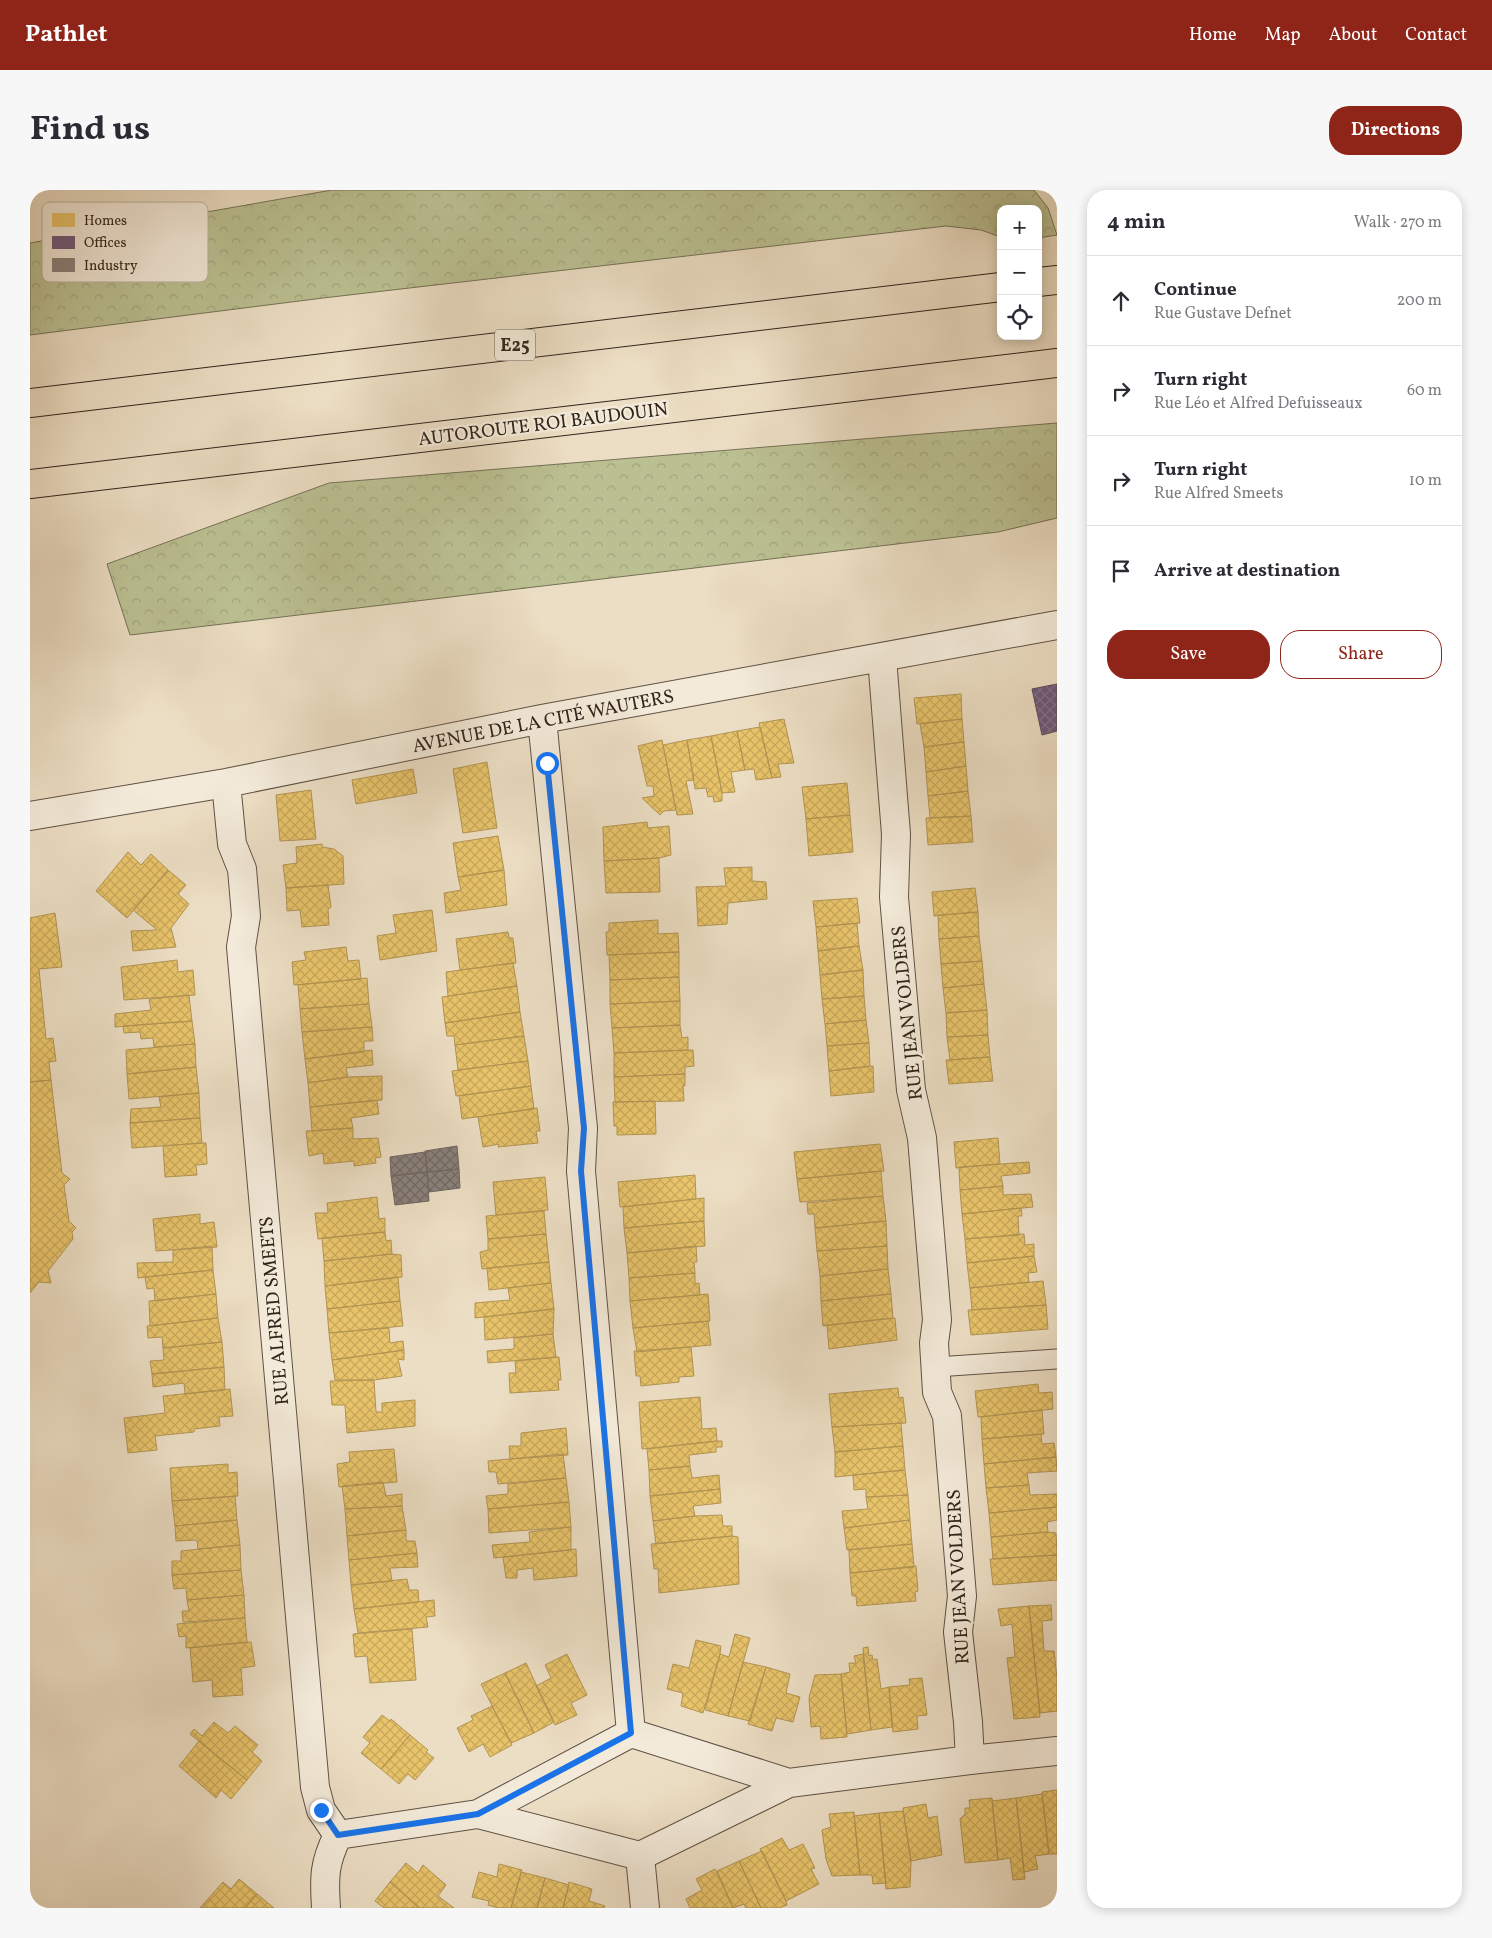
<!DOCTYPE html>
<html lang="en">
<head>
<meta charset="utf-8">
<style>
  :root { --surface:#fff; --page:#f7f7f7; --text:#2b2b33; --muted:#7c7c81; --line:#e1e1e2; --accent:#8f2418 }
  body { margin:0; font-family:Vollkorn,serif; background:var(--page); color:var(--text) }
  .controls { position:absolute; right:15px; top:15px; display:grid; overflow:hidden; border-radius:10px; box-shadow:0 2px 12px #0003 }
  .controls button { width:45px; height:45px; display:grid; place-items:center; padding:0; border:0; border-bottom:1px solid var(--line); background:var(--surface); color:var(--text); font:25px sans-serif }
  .stop { position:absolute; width:15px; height:15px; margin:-11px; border:4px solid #1a73e8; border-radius:50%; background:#fff }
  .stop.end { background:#1a73e8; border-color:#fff; box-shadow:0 1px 5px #0008 }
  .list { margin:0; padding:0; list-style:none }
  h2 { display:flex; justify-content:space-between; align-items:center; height:65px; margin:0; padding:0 20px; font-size:21px }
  h2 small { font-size:16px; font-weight:400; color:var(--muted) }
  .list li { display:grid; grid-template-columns:32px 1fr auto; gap:15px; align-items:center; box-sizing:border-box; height:90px; padding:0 20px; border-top:1px solid var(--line) }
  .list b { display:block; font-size:19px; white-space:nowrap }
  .list p { margin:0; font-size:16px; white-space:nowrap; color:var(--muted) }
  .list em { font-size:16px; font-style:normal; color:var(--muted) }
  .actions { display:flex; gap:10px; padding:15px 20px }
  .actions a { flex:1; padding:11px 0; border:1px solid var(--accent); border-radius:20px; text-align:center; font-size:18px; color:var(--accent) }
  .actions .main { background:var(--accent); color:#fff }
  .icon { flex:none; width:28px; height:28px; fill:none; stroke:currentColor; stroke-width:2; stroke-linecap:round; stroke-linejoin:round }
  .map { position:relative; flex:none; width:1027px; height:1718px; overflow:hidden; border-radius:20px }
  header { display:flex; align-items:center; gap:30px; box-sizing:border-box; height:70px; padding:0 25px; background:var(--accent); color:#fff }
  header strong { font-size:24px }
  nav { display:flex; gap:28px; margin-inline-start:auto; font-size:18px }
  .intro { display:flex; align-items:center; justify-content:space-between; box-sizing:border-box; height:120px; padding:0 30px }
  h1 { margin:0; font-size:35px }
  .button { padding:12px 22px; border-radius:20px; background:var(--accent); color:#fff; font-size:18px; font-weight:700 }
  main { display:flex; gap:30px; padding:0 30px }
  aside { flex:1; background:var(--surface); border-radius:20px; box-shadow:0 2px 12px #0003 }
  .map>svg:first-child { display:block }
</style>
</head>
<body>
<header>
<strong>Pathlet</strong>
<nav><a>Home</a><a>Map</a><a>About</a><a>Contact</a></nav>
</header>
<div class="intro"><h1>Find us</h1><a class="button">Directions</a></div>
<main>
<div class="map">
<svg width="1027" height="1718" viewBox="0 0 1027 1718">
  <defs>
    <pattern id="forest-crowns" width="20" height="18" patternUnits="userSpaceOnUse" patternTransform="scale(1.25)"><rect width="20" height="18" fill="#bbc092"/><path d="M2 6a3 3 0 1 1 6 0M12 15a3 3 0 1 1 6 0" fill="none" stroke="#a1a57d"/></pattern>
    <pattern id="homes-cross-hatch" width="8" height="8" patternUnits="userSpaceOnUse" patternTransform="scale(1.25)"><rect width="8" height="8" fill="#e9c46a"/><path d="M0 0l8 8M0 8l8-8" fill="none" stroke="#c8a85b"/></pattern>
    <pattern id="offices-cross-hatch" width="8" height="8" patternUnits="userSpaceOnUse" patternTransform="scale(1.25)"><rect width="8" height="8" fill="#6d597a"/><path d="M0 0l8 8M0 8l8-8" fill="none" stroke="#82728a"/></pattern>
    <pattern id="industry-cross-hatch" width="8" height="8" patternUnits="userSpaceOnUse" patternTransform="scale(1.25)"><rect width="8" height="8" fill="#8a817c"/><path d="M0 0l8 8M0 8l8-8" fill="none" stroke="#716965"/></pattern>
  </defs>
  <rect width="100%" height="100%" fill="#ecdec4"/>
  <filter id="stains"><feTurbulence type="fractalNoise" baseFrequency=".004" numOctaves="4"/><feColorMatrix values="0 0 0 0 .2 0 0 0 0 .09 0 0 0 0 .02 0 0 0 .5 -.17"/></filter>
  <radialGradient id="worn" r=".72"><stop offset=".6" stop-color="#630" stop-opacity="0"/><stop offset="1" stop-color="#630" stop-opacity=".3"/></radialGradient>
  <path fill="url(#forest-crowns)" stroke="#767257" d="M302,0H1004L1018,18L1027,45L1008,48V19H971V47L951,40L916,36L293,108L0,145V53Z
    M1027,233V328L968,342L100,445L77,374L299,293Z"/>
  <path fill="url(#homes-cross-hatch)" stroke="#b29453" d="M931,504L932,529L887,534L884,508Z
    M754,529L764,573L748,574L751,587L742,588L729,533Z
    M932,529L934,552L894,557L890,534Z
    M730,537L742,588L726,590L724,579L715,580L707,541Z
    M707,541L715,580L701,582L705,602L692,603L681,546Z
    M681,546L692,603V611L684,612L683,606L678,607L676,598L665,599L657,550Z
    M632,550L646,620L634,621L630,625L612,608L624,606L623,596H617L608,556Z
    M657,550L664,590L656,591L663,624L647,625L633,555Z
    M934,552L936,576L896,582L894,557Z
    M457,572L467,638L433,643L423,579Z
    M936,576L938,601L898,606L896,582Z
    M383,579L387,603L326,614L322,590Z
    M817,593L820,625L776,629L772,597Z
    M281,600L286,649L250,651L246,605Z
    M938,601L941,626L900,628L898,606Z
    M820,625L823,662L779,666L776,629Z
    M941,626L943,652L898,655L896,628Z
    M617,632L618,638L639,636L641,665L629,668L574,671L573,637Z
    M468,646L474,680L428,687L423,653Z
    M292,654V657L304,659L313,666L314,694L256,698L253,675L267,673L266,657Z
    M98,662L111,675L121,664L138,680L97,728L66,701Z
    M629,668L630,702L576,703L574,671Z
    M722,677V691L736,692L737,709L698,713L697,734L668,736L666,697L696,696L694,678Z
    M138,680L156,695L148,704L159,714L141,738L146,757L103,761L101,741L127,740L103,720Z
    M474,680L477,715L416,723L414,703L431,700L428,687Z
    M298,695L301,717L298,719L299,735L272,737L270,720L257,721L256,698Z
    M945,698L948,722L904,726L902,702Z
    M827,708L830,733L786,737L783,711Z
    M402,720L407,761L350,770L347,746L366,743L363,725Z
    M948,722L949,746L909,749L908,725Z
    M25,723L32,777L9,779L16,849L23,848L26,871L19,872L21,890L0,892V728Z
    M628,730V744L648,743L649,762L577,765L576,742H579V733Z
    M827,733L829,756L788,761L786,737Z
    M478,742L479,748H483L486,773L430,780L426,749Z
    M949,746L952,771L911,774L909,749Z
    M829,756L833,780L790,785L788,761Z
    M316,757L318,771L329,770L331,789L264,795L262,772L276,770L274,762Z
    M649,762V787L580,790L579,765Z
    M147,770L148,782L163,780L165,805L94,810L91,777Z
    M952,771L954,794L913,798L911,774Z
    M483,773L487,796L418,806L416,782Z
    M833,780L834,806L792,809L790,785Z
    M649,787L650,811L580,814V790Z
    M337,788L339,814L270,819L268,795Z
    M954,794L957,820L916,823L913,798Z
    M487,796L490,822L415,833L412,807Z
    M159,805L162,831L85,837V824L121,820L119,809Z
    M834,806L836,830L795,834L792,809Z
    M650,811V835L582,838L580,814Z
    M339,814L342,837L272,842L270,819Z
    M957,820L958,845L917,847L916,823Z
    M490,822L494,846L425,855L424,846H417L415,833Z
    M836,830L839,853L797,856L795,834Z
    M162,831L165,854L124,857L123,848L111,849L110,842L94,843L93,836Z
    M650,835L652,848L658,847V860L584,863L582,838Z
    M342,837L343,851H334V862L275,869L272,842Z
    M958,845L960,867L920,870L917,847Z
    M494,846L498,871L428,880L425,855Z
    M839,853L840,876L799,881L797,856Z
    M165,854L166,877L97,884L96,860Z
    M342,860L343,875L316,878L318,887L278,893L275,869Z
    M658,860H663L664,876L655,877V884L584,887V863Z
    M960,867L963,891L919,894L916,870Z
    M498,871L501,896L426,906L422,881Z
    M843,876L844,902L801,906L799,881Z
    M166,877L169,903L99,909L97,884Z
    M655,884V896L653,895L654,911L585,912L584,887Z
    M352,886V910L280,917L278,893L318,887Z
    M21,890L32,983L40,989L34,995L39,1031L46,1038L42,1042L43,1049L18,1081L21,1093L9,1092L0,1103V892Z
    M501,896L504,919L432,929L429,906Z
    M169,903L170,928L100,933L101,919L131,917L129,907Z
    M347,910L349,924L321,928L323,938L282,941L280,917Z
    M625,911L626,944L587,945V936H584L583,912Z
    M507,918L510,941H506L508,953L468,957L469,954L453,957L448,927Z
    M170,928L172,953L102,958L100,933Z
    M323,938V949L348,948L351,967L345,968L346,973L324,976V971L294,974L293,963L279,966L276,941Z
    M968,948L970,974L926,978L924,952Z
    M172,953H176L177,974L166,975L167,985L135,987L133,956Z
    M850,954L854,981L767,989L764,962Z
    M999,972L1000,983L971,986L973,996L930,1000L929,977Z
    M851,981L853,1006L770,1012L767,989Z
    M665,985L666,1009L590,1017L588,992Z
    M515,987L518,1020L466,1025L463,992Z
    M973,996V1005L1001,1004L1003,1017L932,1024L930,1000Z
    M853,1006L856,1031L785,1038L784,1024H778L777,1013Z
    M347,1007L349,1029L355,1028V1042L288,1049L285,1023H298L297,1013Z
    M674,1008V1031L594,1038L593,1017Z
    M991,1018L992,1026H988L989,1045L935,1049L932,1024Z
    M514,1021L516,1044L458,1049L456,1026Z
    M170,1024V1034L184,1032L187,1057L126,1061L123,1029Z
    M674,1031L675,1056L597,1063L594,1038Z
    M856,1031L857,1056L787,1061L785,1038Z
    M355,1042L356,1051L361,1050L362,1064L294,1071L292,1048Z
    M516,1044L519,1072L452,1079L450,1062L458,1060V1049Z
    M994,1044L995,1055L1004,1054V1066L937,1073L935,1049Z
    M182,1056L183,1080L108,1088L107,1073L143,1072V1060Z
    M666,1056L667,1072H664L665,1083L599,1088L597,1063Z
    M857,1056L858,1079L790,1086L787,1061Z
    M362,1064L371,1065L372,1087L295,1096L294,1071Z
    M1004,1066L1007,1082L998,1083L999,1092L940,1098L937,1073Z
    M519,1072L521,1093L459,1100L457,1078Z
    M858,1079L861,1104L791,1111L790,1086Z
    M183,1080L186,1104L125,1111L124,1098L117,1099L115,1087Z
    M665,1083V1094L669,1093L670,1105L600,1111L599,1088Z
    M368,1087L370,1111L297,1119L295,1096Z
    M1013,1091L1016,1115L942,1120L940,1098Z
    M521,1093L524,1119L445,1128V1113L480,1110L478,1098Z
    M186,1104L188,1128L120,1136L119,1111Z
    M678,1104L680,1131L603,1138L600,1111Z
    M861,1104L863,1128L793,1136L791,1111Z
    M370,1111L373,1136L299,1143L297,1119Z
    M1016,1115L1018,1139L941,1145L938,1120Z
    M524,1119L523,1144L455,1150L454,1127Z
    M188,1128L192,1152L133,1158L132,1147L118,1148L117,1136Z
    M865,1128L867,1150L799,1159L797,1135Z
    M678,1131L681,1155L607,1162L603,1138Z
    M359,1138L360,1153L373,1151L374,1160L302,1170L299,1143Z
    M523,1144L526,1167L458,1173L457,1161L484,1159V1148Z
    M192,1152L194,1177L122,1184L120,1171L134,1170L133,1158Z
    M661,1157L664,1186L649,1187V1192L611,1196L610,1186H606L604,1161Z
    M374,1160V1170L368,1169L372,1186L344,1190H305L302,1170Z
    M529,1167L531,1190H528L529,1200L480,1203L479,1183H486L485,1171Z
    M194,1177L195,1200L155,1204L154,1193L123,1197L122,1184Z
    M344,1190L346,1222H352V1213L385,1210V1236L317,1243L315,1215H302L300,1191Z
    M1008,1194L1009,1203L1022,1202L1023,1219L948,1227L945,1201Z
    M868,1198L869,1208L873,1207L876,1233L802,1237L799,1204Z
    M200,1199L203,1226L189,1227L190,1236L164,1239V1242L125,1246L127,1260L98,1263L94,1228L135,1223L133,1206Z
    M670,1207L672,1239L686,1238L687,1251L612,1259L609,1212Z
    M1012,1220L1014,1244L952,1249L951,1227Z
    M871,1233L873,1256L805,1262L802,1237Z
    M536,1238L538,1265L480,1269L479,1256H491V1243Z
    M1011,1244L1012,1254L1024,1253L1026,1267L954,1274L952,1249Z
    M687,1251H692V1257H686V1262L659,1265L660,1276L619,1280L617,1259Z
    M873,1256L875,1280L805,1287V1262Z
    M364,1259L367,1292L309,1297L307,1274L320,1272L319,1262Z
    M533,1264L536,1288L468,1294L466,1282H459L458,1271Z
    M1026,1267L1027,1281L997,1283L999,1295L956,1298L954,1274Z
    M198,1274V1283L207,1282L208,1306L142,1311L140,1278Z
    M660,1276L662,1288L689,1285L690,1299L620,1306L619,1280Z
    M875,1280L878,1305L836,1307V1299L824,1300L823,1285Z
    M536,1288L539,1312L458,1319L456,1306L478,1304V1294Z
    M353,1292L356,1306L372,1304V1316L315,1319L312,1296Z
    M999,1295L1000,1305L1027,1304V1317L959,1323L956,1298Z
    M690,1299L691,1313L663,1316L665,1326L623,1331L620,1306Z
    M878,1305L880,1330L814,1338L812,1321L838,1319L836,1307Z
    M205,1306L207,1330L145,1336L142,1311Z
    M539,1312L541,1337L459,1343L458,1319Z
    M372,1316L376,1340L317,1346L315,1319Z
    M1027,1317V1330L1017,1332L1018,1342L961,1347L959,1323Z
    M692,1325L693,1336H702V1346L626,1354L623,1331L665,1326Z
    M207,1330L210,1355L168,1359L167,1350L146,1351L145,1336Z
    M880,1330L882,1354L817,1360L814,1338Z
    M541,1337V1360L464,1368L462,1355L500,1352L499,1342Z
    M376,1340V1351H385L387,1363L319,1370L317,1346Z
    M1018,1342L1026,1343L1027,1365L963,1369L961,1347Z
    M702,1346L708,1347L709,1394L629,1403L628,1379H624L621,1354Z
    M882,1354L884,1377L820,1383L819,1360Z
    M210,1355L211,1380L142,1385V1371H151V1361Z
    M546,1359L547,1386L504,1390L503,1378L487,1380V1388H476L473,1367Z
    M387,1363L388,1377L360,1378L362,1391L321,1395L319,1370Z
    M1027,1365V1390L963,1395L960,1369Z
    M886,1376L888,1401L885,1402L886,1411L827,1416L826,1406H822L820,1383Z
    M211,1380L214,1405L157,1410L156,1398L144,1399L142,1385Z
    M377,1389L379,1400H388L389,1412L324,1419L321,1395Z
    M214,1405L215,1428L153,1432L152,1421H159L157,1410Z
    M404,1410L405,1426L396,1427L398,1437L328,1443L324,1419Z
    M1021,1415L1022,1430L1012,1431L1014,1461H1024L1027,1488V1521L1010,1523L999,1416Z
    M999,1416L1010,1527L984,1529L977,1468L985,1467L982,1434L971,1436L968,1419Z
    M215,1428L217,1452L156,1458V1446L149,1447L147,1434Z
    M382,1439L386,1490L340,1493L337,1466L325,1467L323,1444Z
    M705,1444L720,1448L698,1526L675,1520L690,1464L699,1467Z
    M666,1450L691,1456L690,1464L673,1523L651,1516L653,1503L637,1499L643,1474L659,1478Z
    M221,1452L225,1476L211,1478L213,1505L183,1507L182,1490L163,1492L160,1458Z
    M838,1457L839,1466L842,1465L843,1470L847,1469L851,1499L859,1497L862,1537L841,1540L833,1458Z
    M537,1464L557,1505L541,1513L547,1525L525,1535L506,1496L521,1488L515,1475Z
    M833,1464L841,1540L817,1544L811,1484L820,1482L819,1473H826L824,1466Z
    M713,1472L736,1477L720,1531L698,1526Z
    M496,1473L524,1532L504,1543L475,1483Z
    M736,1477L760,1484L756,1503L770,1507L763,1532L746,1528L742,1541L718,1534Z
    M475,1483L504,1543L481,1553L451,1494Z
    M811,1484L817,1547L791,1549L790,1536L781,1537L779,1508L785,1485Z
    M892,1488L897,1525L887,1526L888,1539L863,1542L859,1497L880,1495L879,1489Z
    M462,1516L482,1555L460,1567L453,1554L439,1562L427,1538L443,1530L441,1526Z
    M352,1525L360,1531L361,1529L380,1545L351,1579L331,1563L340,1553L333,1547Z
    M184,1532L198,1543L205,1536L228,1555L222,1562L232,1571L217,1590L160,1544L164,1539L172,1546Z
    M380,1545L398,1560L396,1562L404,1568L385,1590L378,1584L369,1594L351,1579Z
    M169,1551L217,1590L201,1609L191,1600L186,1608L149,1576Z
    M1027,1600V1664H1019L1012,1602Z
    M1012,1604L1019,1664L1005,1666L1008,1679L994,1682L986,1608Z
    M962,1608L968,1670L935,1673L930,1629L935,1624V1618H940L939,1610Z
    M986,1608L995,1689L983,1690L980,1668L968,1670L962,1611Z
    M896,1614L898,1628L907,1626L912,1665L881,1671L873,1618Z
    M873,1621L881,1671L880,1697L856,1699L849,1623Z
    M824,1622L830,1685L802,1686L796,1669L792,1640L801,1637L799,1624Z
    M849,1623L856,1693L843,1694L842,1685H830L824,1626Z
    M752,1648L759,1660L773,1654L785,1678L781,1679L789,1694L756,1711L730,1659Z
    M732,1661L756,1711L757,1715L749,1718H731L709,1671Z
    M709,1671L731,1718H716L714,1714L703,1718L687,1681Z
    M376,1673L388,1683L393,1675L416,1695L408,1706L424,1718H390L360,1692Z
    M469,1674L492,1680L481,1718H468L458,1715L459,1711L442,1707L449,1682L467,1687Z
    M685,1679L703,1718H660L656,1709L672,1700L666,1689Z
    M491,1682L515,1688L507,1718H481Z
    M515,1688L539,1695L533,1718H507Z
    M209,1689L227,1704L215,1718H170L193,1692L201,1699Z
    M360,1692L390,1718H354L345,1711Z
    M539,1692L562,1699L559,1711L575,1716L574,1718H533Z
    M227,1704L244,1718H215Z"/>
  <path fill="url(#offices-cross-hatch)" stroke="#5b495e" d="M1027,494V541L1012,545L1002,499Z"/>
  <path fill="url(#industry-cross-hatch)" stroke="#6f655f" d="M427,956L429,979L397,982L395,961Z
    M395,962L397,982L361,986L360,967Z
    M429,979L430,998L399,1002L397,982Z
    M397,982L399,1011L365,1015L361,986Z"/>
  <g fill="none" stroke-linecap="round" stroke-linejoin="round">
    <defs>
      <path id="lane" d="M906,1177L1027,1169"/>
      <path id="street" d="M852,468L866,644L864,707L881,900L892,948L907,1130L904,1153L907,1202L917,1226L932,1406L928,1442L938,1532L940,1570
        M512,529L553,938L551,981L601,1543
        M196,593L202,654L212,679L216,726L211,757L285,1597L291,1620L308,1645
        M0,626L196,593L512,529L1027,435
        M448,1624L610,1666L759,1593L940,1570L1027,1561
        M308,1645L448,1624L601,1543L759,1593
        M610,1666L615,1718
        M296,1718C294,1687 294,1673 308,1645"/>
      <path id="highway" d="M1008,92L1027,90
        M0,213L971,97
        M0,294L1027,173"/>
    </defs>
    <use href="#lane" stroke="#605246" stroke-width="21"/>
    <use href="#street" stroke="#605246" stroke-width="30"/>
    <use href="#highway" stroke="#31241c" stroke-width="30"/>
    <use href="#lane" stroke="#f3ead9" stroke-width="19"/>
    <use href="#street" stroke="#f3ead9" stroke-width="28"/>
    <use href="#highway" stroke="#ecdec4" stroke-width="28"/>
  </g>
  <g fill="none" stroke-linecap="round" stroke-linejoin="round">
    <path stroke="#1a73e8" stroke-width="6" d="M291,1620L308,1645L448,1624L601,1543L551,981L554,938L517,573"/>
  </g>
  <g text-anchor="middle" stroke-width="5" stroke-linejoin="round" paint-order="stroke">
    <rect fill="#f3ead9" stroke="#6b5f55" stroke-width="1" x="465" y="139.5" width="40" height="31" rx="4"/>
    <g font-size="18" font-weight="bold" fill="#31241c">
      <text x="485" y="161">E25</text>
    </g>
    <g font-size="19" fill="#31241c" stroke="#f3ead9">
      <text transform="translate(513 233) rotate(-7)" y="7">AUTOROUTE ROI BAUDOUIN</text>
      <text transform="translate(513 530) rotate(-11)" y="7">AVENUE DE LA CITÉ WAUTERS</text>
      <text transform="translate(876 823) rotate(-96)" y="7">RUE JEAN VOLDERS</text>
      <text transform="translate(243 1121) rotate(-95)" y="7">RUE ALFRED SMEETS</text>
      <text transform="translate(927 1387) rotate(-93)" y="7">RUE JEAN VOLDERS</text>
    </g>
  </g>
  <rect x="12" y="12" width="166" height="80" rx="8" fill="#f3ead9" stroke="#b9afa0" stroke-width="1"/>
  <rect x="22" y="23" width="23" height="14" fill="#e9c46a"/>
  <rect x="22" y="46" width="23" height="13" fill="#6d597a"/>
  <rect x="22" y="68" width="23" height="14" fill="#8a817c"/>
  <g font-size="14" fill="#31241c">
    <text x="54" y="35">Homes</text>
    <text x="54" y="57">Offices</text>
    <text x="54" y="80">Industry</text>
  </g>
  <rect width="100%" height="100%" filter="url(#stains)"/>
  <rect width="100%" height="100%" fill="url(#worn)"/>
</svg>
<div class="controls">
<button>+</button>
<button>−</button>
<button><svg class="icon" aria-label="locate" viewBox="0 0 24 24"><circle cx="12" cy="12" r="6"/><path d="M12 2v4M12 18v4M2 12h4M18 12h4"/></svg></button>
</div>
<div class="stop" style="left:517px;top:573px"></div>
<div class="stop end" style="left:291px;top:1620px"></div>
</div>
<aside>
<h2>4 min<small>Walk · 270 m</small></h2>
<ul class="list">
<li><svg class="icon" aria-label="ahead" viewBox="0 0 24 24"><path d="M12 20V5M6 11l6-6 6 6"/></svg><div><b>Continue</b><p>Rue Gustave Defnet</p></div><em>200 m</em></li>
<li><svg class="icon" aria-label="right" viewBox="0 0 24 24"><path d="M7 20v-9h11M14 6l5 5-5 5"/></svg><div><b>Turn right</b><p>Rue Léo et Alfred Defuisseaux</p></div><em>60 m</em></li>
<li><svg class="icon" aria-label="right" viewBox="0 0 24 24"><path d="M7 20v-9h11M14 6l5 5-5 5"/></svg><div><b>Turn right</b><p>Rue Alfred Smeets</p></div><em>10 m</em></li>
<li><svg class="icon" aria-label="arrive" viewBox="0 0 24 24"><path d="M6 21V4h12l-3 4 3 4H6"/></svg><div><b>Arrive at destination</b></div></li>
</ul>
<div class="actions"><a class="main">Save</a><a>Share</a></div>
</aside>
</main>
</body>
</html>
